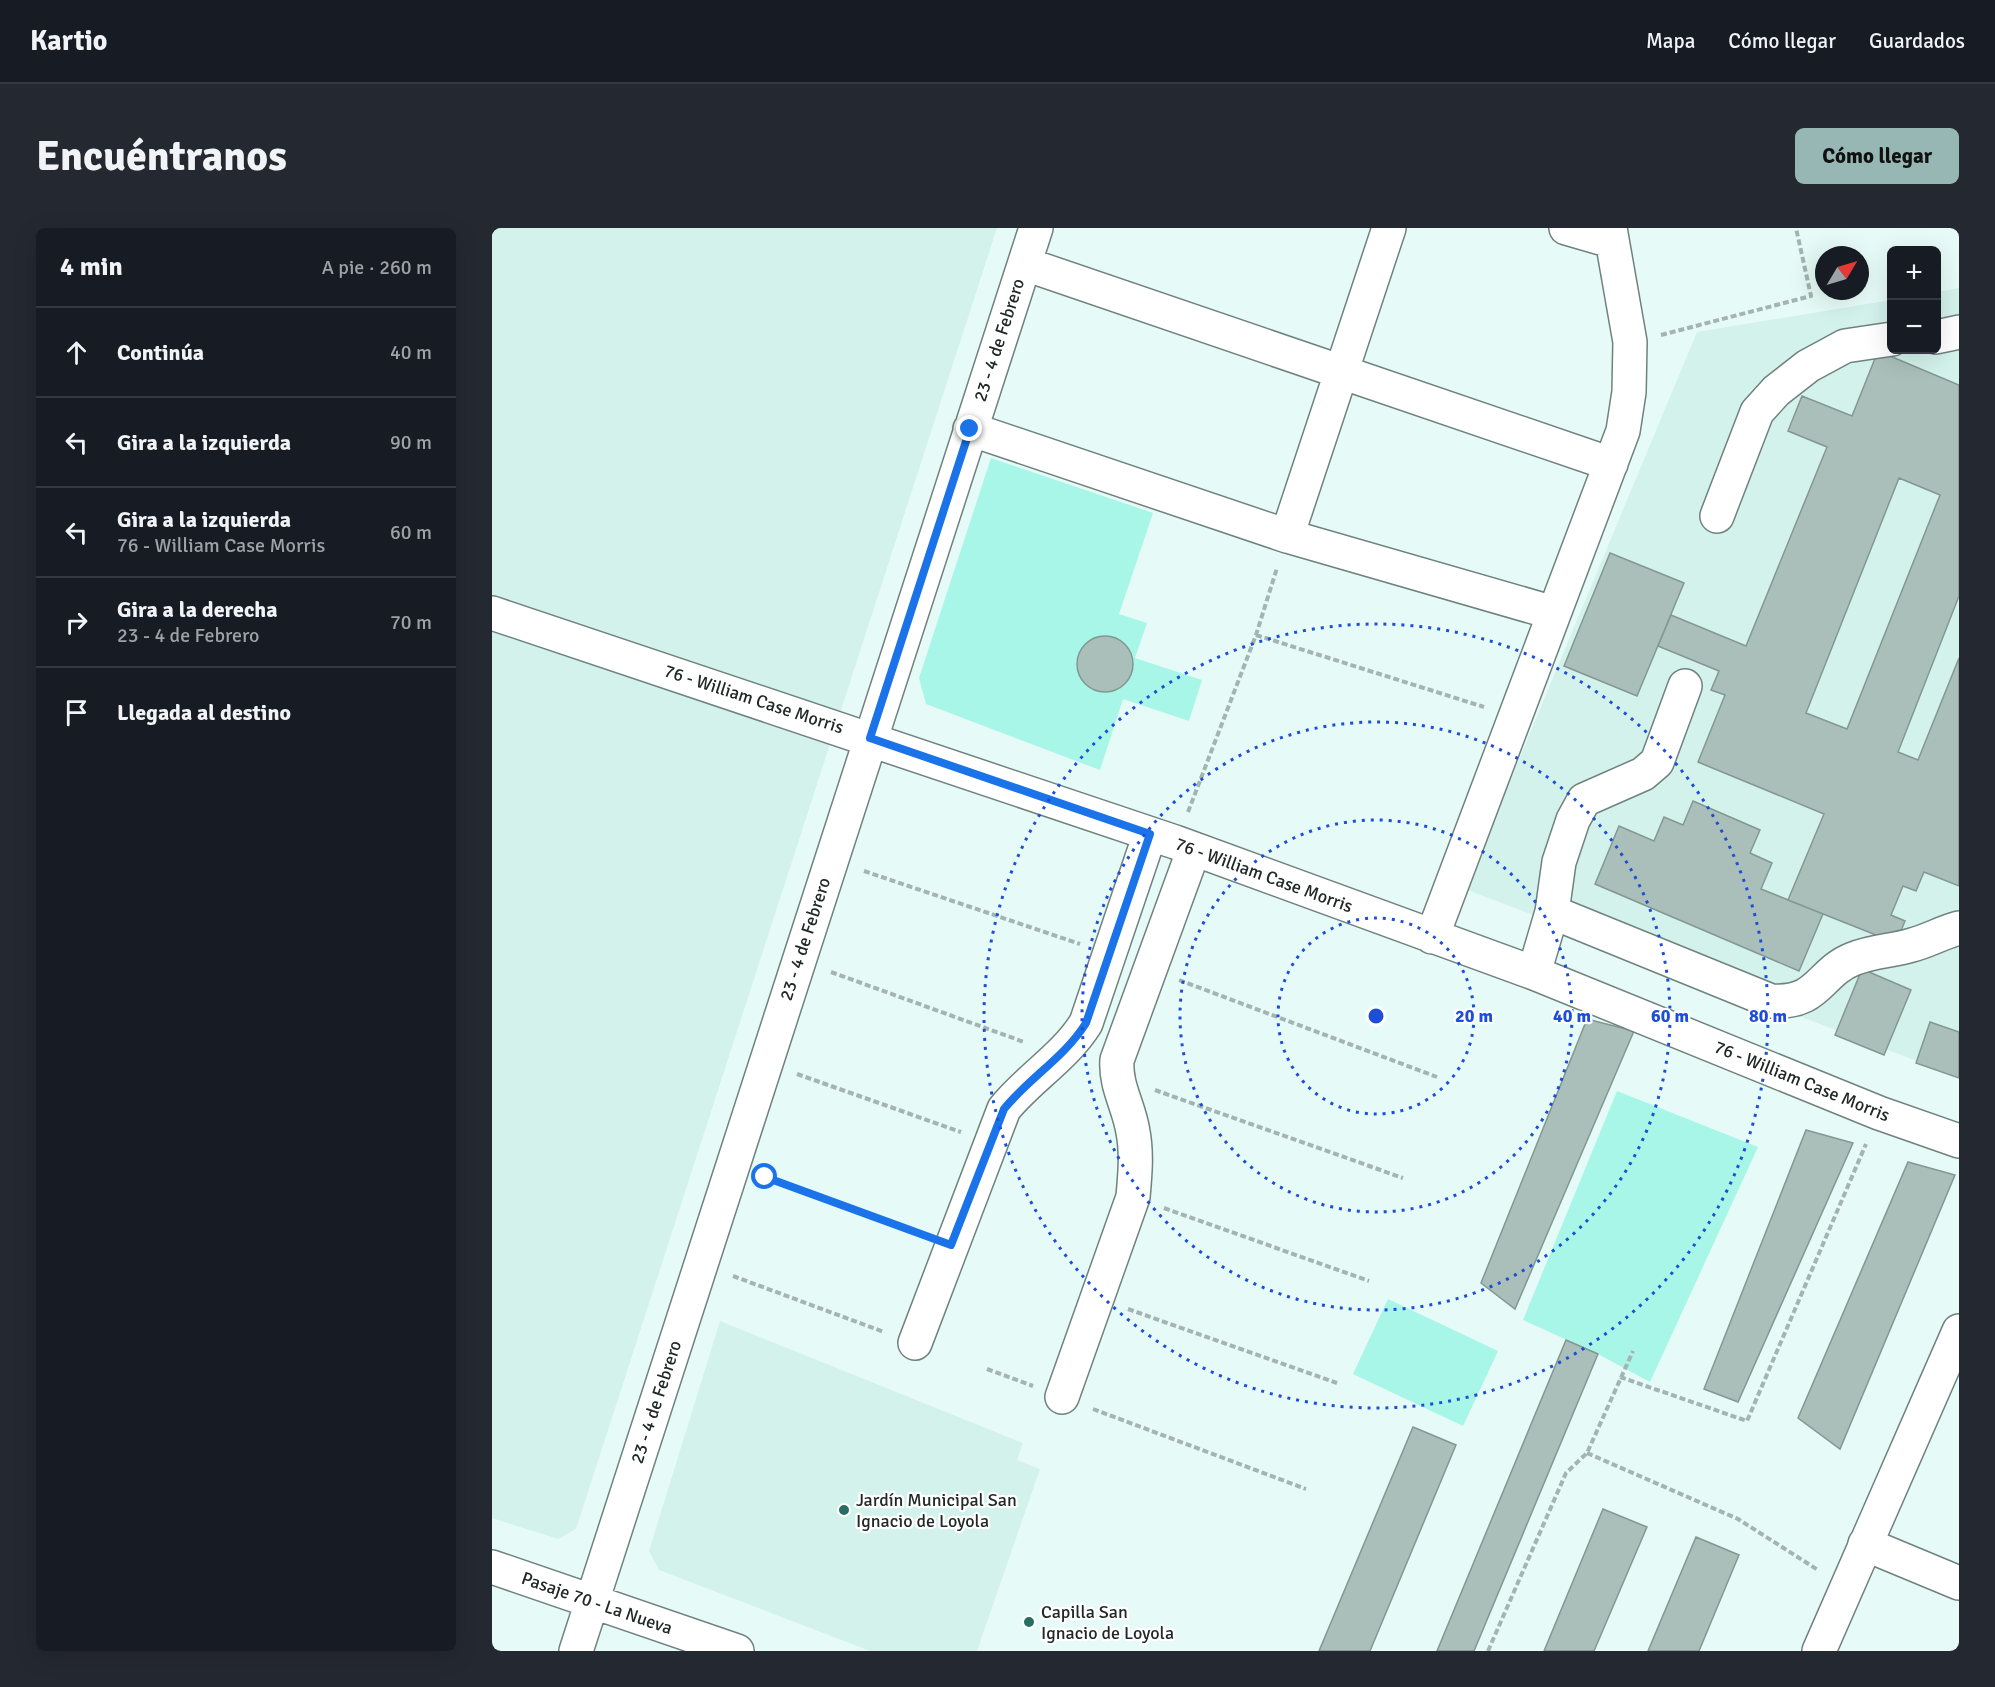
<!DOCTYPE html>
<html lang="es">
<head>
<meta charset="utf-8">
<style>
  :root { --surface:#171b24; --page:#242831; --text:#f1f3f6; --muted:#9ea1a6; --line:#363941; --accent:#96b7b3 }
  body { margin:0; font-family:Signika,sans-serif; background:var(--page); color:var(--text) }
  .controls { position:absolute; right:18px; top:18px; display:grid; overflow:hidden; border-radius:9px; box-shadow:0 6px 24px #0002 }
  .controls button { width:54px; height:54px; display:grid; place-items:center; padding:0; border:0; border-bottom:2px solid var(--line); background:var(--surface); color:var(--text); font:30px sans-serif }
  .compass { position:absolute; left:1323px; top:18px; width:54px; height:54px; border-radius:50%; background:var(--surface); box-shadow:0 6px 24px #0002; rotate:52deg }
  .stop { position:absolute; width:18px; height:18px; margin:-14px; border:4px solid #1a73e8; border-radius:50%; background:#fff }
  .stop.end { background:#1a73e8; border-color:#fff; box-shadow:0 2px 6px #0008 }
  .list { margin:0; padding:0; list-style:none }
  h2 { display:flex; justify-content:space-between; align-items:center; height:78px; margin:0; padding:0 24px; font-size:26px }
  h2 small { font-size:20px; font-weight:400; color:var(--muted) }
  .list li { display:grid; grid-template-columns:39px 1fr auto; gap:18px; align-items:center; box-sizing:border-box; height:90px; padding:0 24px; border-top:2px solid var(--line) }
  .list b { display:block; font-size:22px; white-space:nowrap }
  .list p { margin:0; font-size:20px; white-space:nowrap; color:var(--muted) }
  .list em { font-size:20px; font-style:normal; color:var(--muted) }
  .icon { flex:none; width:33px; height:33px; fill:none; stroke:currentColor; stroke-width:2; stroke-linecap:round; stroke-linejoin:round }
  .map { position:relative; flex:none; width:1467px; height:1423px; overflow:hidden; border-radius:9px }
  header { display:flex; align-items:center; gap:36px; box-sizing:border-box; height:84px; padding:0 30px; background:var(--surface); border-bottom:2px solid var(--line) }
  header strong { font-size:28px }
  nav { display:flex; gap:33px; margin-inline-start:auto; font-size:21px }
  .intro { display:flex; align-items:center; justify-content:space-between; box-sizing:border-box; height:144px; padding:0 36px }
  h1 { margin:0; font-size:42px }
  .button { padding:15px 27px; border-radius:9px; background:var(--accent); color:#111; font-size:21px; font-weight:700 }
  main { display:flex; gap:36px; padding:0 36px }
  aside { flex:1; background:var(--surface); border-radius:9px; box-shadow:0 6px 24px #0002 }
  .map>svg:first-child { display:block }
</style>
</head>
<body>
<header>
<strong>Kartio</strong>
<nav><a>Mapa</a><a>Cómo llegar</a><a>Guardados</a></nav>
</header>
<div class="intro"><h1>Encuéntranos</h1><a class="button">Cómo llegar</a></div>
<main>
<aside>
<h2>4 min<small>A pie · 260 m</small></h2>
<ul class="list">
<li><svg class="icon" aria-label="ahead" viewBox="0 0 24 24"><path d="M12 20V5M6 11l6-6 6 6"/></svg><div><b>Continúa</b></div><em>40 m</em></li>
<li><svg class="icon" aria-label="left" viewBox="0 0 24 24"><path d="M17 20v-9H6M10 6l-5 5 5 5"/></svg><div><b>Gira a la izquierda</b></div><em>90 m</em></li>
<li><svg class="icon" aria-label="left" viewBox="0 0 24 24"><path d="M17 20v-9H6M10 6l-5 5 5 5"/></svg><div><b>Gira a la izquierda</b><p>76 - William Case Morris</p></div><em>60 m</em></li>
<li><svg class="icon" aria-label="right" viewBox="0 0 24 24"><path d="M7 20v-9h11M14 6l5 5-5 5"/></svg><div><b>Gira a la derecha</b><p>23 - 4 de Febrero</p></div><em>70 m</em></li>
<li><svg class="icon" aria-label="arrive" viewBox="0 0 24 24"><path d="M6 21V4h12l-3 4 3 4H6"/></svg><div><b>Llegada al destino</b></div></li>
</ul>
</aside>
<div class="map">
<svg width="1467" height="1423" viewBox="0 0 1467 1423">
  <rect width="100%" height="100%" fill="#e6fbf7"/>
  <path fill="#d3f2eb" d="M0,0H505L84,1301L66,1311L0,1290Z
    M1467,60V849L973,661L1205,104L1399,72L1400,122H1444L1445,64Z
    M228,1093L531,1215L525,1232L548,1241L485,1423H378L167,1342L157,1323Z"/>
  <path fill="#a7f6e7" d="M499,230L661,285L627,386L655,395L643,430L710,452L697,493L631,471L608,542L434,476L427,450Z
    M1125,863L1266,919L1158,1154L1106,1126L1031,1092Z
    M896,1071L1006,1123L971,1198L861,1146Z"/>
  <path fill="#aabfba" stroke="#839793" stroke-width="1.5" fill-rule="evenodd" d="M1386,123L1467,157V368L1406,524L1426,532L1467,430V658L1432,644L1424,663L1411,658L1399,687L1413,693L1404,715L1296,672L1332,586L1206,534L1233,467L1219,462L1227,443L1166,418L1179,387L1254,418L1335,219L1296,203L1310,168L1360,188ZM1407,250L1448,267L1355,501L1314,485Z
    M1118,325L1192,355L1145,468L1072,438Z
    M585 436a28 28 0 1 1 56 0a28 28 0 1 1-56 0Z
    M1201,573L1268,602L1258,625L1280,635L1269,661L1331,686L1307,743L1103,656L1127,598L1162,613L1172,589L1191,597Z
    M1370,741L1419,762L1392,827L1343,807Z
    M1095,791L1142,803L1023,1081L989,1055Z
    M1438,794L1467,804V850L1424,835Z
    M1314,902L1361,915L1246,1174L1212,1161Z
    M1416,934L1463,947L1348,1221L1306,1190Z
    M1074,1112L1106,1126L982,1423H945Z
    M921,1199L964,1217L878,1423H827Z
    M1111,1281L1155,1299L1102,1423H1052Z
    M1204,1309L1247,1327L1207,1423H1156Z"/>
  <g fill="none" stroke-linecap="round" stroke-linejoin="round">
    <defs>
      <path id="minor" d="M1074,0L1119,13
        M533,36L1119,236
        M1444,109L1467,104
        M478,201L795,308L1062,385
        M1225,288L1265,184L1284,163L1316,138L1353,118L1400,111
        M795,308L897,0
        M0,385L683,614L1042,745L1387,885L1467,913
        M1060,684L1279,773C1328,776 1326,745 1361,731C1380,723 1400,723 1420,717C1436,713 1451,704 1467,700
        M940,709L1131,203L1137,164L1138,114L1118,0
        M1042,745L1060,684L1067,634L1081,592L1092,572L1151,546L1165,534L1193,458
        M423,1115L512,881C537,850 573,829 594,795L658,606
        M570,1169L641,969C643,947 645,925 641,904C637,878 623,858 625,832L702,621
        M1373,1316L1467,1355
        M0,1339L245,1423
        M84,1423L544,0"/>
      <path id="major" d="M1327,1423L1467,1103"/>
    </defs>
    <use href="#minor" stroke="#6f827e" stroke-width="36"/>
    <use href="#major" stroke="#6f827e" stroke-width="36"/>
    <path stroke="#a4b4b1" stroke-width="4" stroke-dasharray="6 3" stroke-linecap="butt" d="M1169,107L1319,68L1304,0
      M764,407L992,479
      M696,584L764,407L785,340
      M372,643L588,716
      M339,744L532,814
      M687,752L945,849
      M305,846L469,904
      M663,862L911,950
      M273,949L430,1006
      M672,980L877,1053
      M241,1048L392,1104
      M636,1081L845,1155
      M495,1141L541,1158
      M1128,1149L1255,1193L1374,916
      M601,1181L814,1261
      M1095,1225L1246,1291L1326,1342
      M996,1423L1074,1245L1095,1225L1141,1123"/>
    <use href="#minor" stroke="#fff" stroke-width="33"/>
    <use href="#major" stroke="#fff" stroke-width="33"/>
  </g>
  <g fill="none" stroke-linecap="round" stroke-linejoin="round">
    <path stroke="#1a73e8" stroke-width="8" d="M273,949L459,1017L512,881C537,850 573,829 594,795L658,606L378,510L478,201"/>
  </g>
  <g fill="none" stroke="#1d4ed8" stroke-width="3" stroke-dasharray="3 6">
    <circle cx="884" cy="788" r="98"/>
    <circle cx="884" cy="788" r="196"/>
    <circle cx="884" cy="788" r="294"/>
    <circle cx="884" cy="788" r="392"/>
  </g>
  <g fill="#266d62" stroke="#fff" stroke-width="2">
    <circle cx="352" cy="1282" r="6"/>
    <circle cx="537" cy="1394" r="6"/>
  </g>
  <g text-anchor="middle" stroke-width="4.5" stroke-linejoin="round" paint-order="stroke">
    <g font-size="18" fill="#212927" stroke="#fff">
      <text transform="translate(507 112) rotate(-72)" y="6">23 - 4 de Febrero</text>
      <text transform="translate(262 471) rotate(18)" y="6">76 - William Case Morris</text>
      <text transform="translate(772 647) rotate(20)" y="6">76 - William Case Morris</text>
      <text transform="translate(313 711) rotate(-72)" y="6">23 - 4 de Febrero</text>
      <text transform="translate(1310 853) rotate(22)" y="6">76 - William Case Morris</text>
      <text transform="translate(164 1174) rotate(-72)" y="6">23 - 4 de Febrero</text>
      <text transform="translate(105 1375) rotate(19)" y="6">Pasaje 70 - La Nueva</text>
    </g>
    <g font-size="18" fill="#212927" stroke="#fff" text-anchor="start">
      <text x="364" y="1278">Jardín Municipal San<tspan x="364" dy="21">Ignacio de Loyola</tspan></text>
      <text x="549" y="1390">Capilla San<tspan x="549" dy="21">Ignacio de Loyola</tspan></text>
    </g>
  </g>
  <circle cx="884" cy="788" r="9" fill="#1d4ed8" stroke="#fff" stroke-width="3"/>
  <g font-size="18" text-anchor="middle" font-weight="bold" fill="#1d4ed8" stroke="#fff" stroke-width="4.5" stroke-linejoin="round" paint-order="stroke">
    <text x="982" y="794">20 m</text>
    <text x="1080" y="794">40 m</text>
    <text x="1178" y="794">60 m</text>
    <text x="1276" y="794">80 m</text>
  </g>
</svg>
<div class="controls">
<button>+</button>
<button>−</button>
</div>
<svg class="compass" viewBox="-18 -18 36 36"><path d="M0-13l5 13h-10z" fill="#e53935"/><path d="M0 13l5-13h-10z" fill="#9ea1a6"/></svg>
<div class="stop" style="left:273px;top:949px"></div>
<div class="stop end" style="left:478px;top:201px"></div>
</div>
</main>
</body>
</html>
